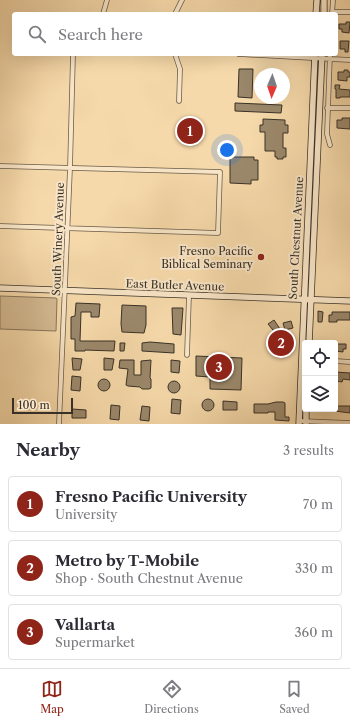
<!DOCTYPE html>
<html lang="en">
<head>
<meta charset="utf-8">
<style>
  :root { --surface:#fff; --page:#f2f2f3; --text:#2b2b33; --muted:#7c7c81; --line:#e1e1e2; --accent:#8f2418 }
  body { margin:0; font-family:"Libre Caslon Text",serif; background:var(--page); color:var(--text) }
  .controls { position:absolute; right:12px; bottom:12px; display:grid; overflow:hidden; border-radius:4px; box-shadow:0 4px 16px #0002 }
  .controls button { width:36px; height:36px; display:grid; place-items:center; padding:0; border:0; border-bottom:1px solid var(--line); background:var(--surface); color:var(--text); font:20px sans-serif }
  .compass { position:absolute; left:254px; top:68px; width:36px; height:36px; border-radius:50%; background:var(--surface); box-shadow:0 4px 16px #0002; rotate:182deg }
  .scale { position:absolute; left:12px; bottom:10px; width:61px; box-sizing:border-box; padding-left:4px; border:2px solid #393127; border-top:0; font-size:11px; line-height:14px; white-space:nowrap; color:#393127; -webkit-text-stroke:3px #f9e6c8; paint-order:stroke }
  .you { position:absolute; left:227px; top:150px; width:14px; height:14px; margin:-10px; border:3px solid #fff; border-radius:50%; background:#1a73e8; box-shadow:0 0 0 6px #1a73e833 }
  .badge { display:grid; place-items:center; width:26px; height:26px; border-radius:50%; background:var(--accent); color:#fff; font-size:13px; font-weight:700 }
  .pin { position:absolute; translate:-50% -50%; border:2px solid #fff; box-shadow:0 1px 4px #0006 }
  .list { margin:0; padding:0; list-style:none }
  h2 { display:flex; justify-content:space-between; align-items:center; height:52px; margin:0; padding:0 16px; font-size:17px }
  h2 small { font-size:13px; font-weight:400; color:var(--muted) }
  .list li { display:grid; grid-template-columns:26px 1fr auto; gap:12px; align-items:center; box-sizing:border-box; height:56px; margin:0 8px 8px; padding:0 8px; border:1px solid var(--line); border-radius:4px }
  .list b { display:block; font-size:15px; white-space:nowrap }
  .list p { margin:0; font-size:13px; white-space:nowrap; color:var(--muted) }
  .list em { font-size:13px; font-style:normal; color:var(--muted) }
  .icon { flex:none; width:22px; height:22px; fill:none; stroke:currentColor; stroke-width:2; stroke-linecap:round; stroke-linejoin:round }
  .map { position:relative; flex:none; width:350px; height:424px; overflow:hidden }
  .search { position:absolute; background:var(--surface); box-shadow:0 4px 16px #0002; left:12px; right:12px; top:12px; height:44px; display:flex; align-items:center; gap:10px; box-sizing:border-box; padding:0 14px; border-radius:4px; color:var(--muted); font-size:15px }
  .sheet { height:244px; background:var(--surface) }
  nav { display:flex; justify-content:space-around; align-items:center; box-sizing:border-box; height:56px; border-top:1px solid var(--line); background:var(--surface); font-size:11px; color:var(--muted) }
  nav a { display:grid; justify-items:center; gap:2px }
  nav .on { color:var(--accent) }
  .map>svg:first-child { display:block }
</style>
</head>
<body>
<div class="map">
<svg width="350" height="424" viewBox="0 0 350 424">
  <rect width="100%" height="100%" fill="#f6d9aa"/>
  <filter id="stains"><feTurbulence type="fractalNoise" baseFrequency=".005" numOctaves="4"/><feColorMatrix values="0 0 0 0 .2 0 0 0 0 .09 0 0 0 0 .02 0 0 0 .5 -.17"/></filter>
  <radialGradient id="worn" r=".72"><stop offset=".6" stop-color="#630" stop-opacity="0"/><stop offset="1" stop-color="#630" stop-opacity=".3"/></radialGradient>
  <path fill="#d6bc94" stroke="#88765e" d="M0,296L56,298L57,299L56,331L0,329Z"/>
  <path fill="#9b886b" stroke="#393127" d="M346,22H350L349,33L342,32V29H339V24H346Z
    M340,41H349L348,52H345V49H340Z
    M239,69H253L252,98L238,97Z
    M344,70H348V72H350V77H347V81L338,80V72H344Z
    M335,85H340L339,89L350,90V97H340V98H336V89H335Z
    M235,103L282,105L281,113L235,111Z
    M342,118H350V129L337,128V120H342Z
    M263,119L285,120V125H288V133H283V148H286V157H283V159H277V157H275V151H265V132H260V125H263Z
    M230,157H254V160H258V180H251V184L230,183Z
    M76,303L100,304L99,317H91V312H81L80,341H115L114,351L85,350V351H75V339H71V317L75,316Z
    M122,305L146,306V325L144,333L122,332L121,324Z
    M172,308H183L181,335L173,334Z
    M318,311L323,312L322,322H318Z
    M332,312H350V320H337V322H329V315H332Z
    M274,320L282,332L277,335L268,324Z
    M291,321L293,328L285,330L283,323Z
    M276,338H286V348L276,347Z
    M150,342L174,344V353L142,351V343Z
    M120,343H125L124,351H120Z
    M335,344H346V349H343V352L335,351Z
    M196,356L242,358L241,390L210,389V377L196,376Z
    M72,358L82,359L80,370H73Z
    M104,358L114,359L112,370H104Z
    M120,360H134V375H141V361L151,360L150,378L151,379V388L149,389H142L140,387L128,386L126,385L128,369L119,368Z
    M171,360L180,361L179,373L171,372Z
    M335,372L350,373V380L343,379L342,382L337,381V377H335Z
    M72,376L81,377L80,391L71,390Z
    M98 385a6 6 0 1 1 12 0a6 6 0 1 1-12 0Z
    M168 387a6 6 0 1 1 12 0a6 6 0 1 1-12 0Z
    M202 405a6 6 0 1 1 12 0a6 6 0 1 1-12 0Z
    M172,399L181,400L180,414L171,413Z
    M223,401L237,402V410H223Z
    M276,402H283L285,403V417H289V421L275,420V412H268V413H254V404H268Z
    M111,405L120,406L119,420L110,419Z
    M142,406L150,407L149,421L140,420Z
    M336,406H350V413L335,411Z
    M72,409L86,410V418H72Z"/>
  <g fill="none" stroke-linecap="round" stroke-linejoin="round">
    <defs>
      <path id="street" d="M332,12H350
        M103,14L107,0
        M175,14L182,0
        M332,14L333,0
        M175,54L180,69L179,101
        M239,54L350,60
        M330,54L327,134L330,145
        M327,108H350
        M0,166L220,172L218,233L0,226
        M187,355L189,295
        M335,361L350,362
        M299,421L350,423
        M59,424L70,168L73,54"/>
      <path id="secondary" d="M316,14L317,0
        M324,14V0
        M0,288L350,301
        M309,343L322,54
        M299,424L315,54
        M306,424V409"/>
    </defs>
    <use href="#street" stroke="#685b48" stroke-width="5.5"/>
    <use href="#secondary" stroke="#393127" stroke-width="7"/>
    <use href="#street" stroke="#f9e6c8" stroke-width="4"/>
    <use href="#secondary" stroke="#f9e6c8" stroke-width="5.5"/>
  </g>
  <circle fill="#8f2418" stroke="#f9e6c8" stroke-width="1.5" cx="261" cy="257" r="4"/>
  <g text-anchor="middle" stroke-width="4" stroke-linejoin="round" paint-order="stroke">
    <g font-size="11" fill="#393127" stroke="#f9e6c8">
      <text transform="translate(296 238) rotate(-87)" y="4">South Chestnut Avenue</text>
      <text transform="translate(58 239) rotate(-88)" y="4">South Winery Avenue</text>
      <text transform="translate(175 285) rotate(2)" y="4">East Butler Avenue</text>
    </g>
    <g font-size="11" fill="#393127" stroke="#f9e6c8" text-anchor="end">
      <text x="253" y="255">Fresno Pacific<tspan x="253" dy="13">Biblical Seminary</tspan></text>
    </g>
  </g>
  <rect width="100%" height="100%" filter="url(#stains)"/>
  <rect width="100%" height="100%" fill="url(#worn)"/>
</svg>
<div class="controls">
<button><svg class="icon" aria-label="locate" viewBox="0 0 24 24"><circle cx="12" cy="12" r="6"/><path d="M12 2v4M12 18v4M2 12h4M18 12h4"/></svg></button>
<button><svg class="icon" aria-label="layers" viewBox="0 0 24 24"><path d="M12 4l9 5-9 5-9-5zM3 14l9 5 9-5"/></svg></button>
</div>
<svg class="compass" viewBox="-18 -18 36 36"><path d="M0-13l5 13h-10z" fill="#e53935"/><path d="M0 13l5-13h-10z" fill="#7c7c81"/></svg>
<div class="scale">100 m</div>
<div class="you"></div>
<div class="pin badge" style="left:190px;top:131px">1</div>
<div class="pin badge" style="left:281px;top:343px">2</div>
<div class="pin badge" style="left:219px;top:367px">3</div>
<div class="search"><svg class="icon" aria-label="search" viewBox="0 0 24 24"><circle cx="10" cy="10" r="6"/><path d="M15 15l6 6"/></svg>Search here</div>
</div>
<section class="sheet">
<h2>Nearby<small>3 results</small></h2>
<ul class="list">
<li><span class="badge">1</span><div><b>Fresno Pacific University</b><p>University</p></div><em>70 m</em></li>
<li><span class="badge">2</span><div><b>Metro by T-Mobile</b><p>Shop · South Chestnut Avenue</p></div><em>330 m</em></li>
<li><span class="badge">3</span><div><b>Vallarta</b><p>Supermarket</p></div><em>360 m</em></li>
</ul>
</section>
<nav>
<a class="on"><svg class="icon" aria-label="map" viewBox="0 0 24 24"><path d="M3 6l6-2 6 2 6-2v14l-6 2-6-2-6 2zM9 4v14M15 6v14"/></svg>Map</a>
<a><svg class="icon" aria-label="directions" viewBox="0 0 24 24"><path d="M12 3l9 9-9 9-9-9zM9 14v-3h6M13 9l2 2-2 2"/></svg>Directions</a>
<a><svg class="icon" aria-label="saved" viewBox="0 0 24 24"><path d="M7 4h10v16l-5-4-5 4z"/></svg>Saved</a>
</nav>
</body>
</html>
